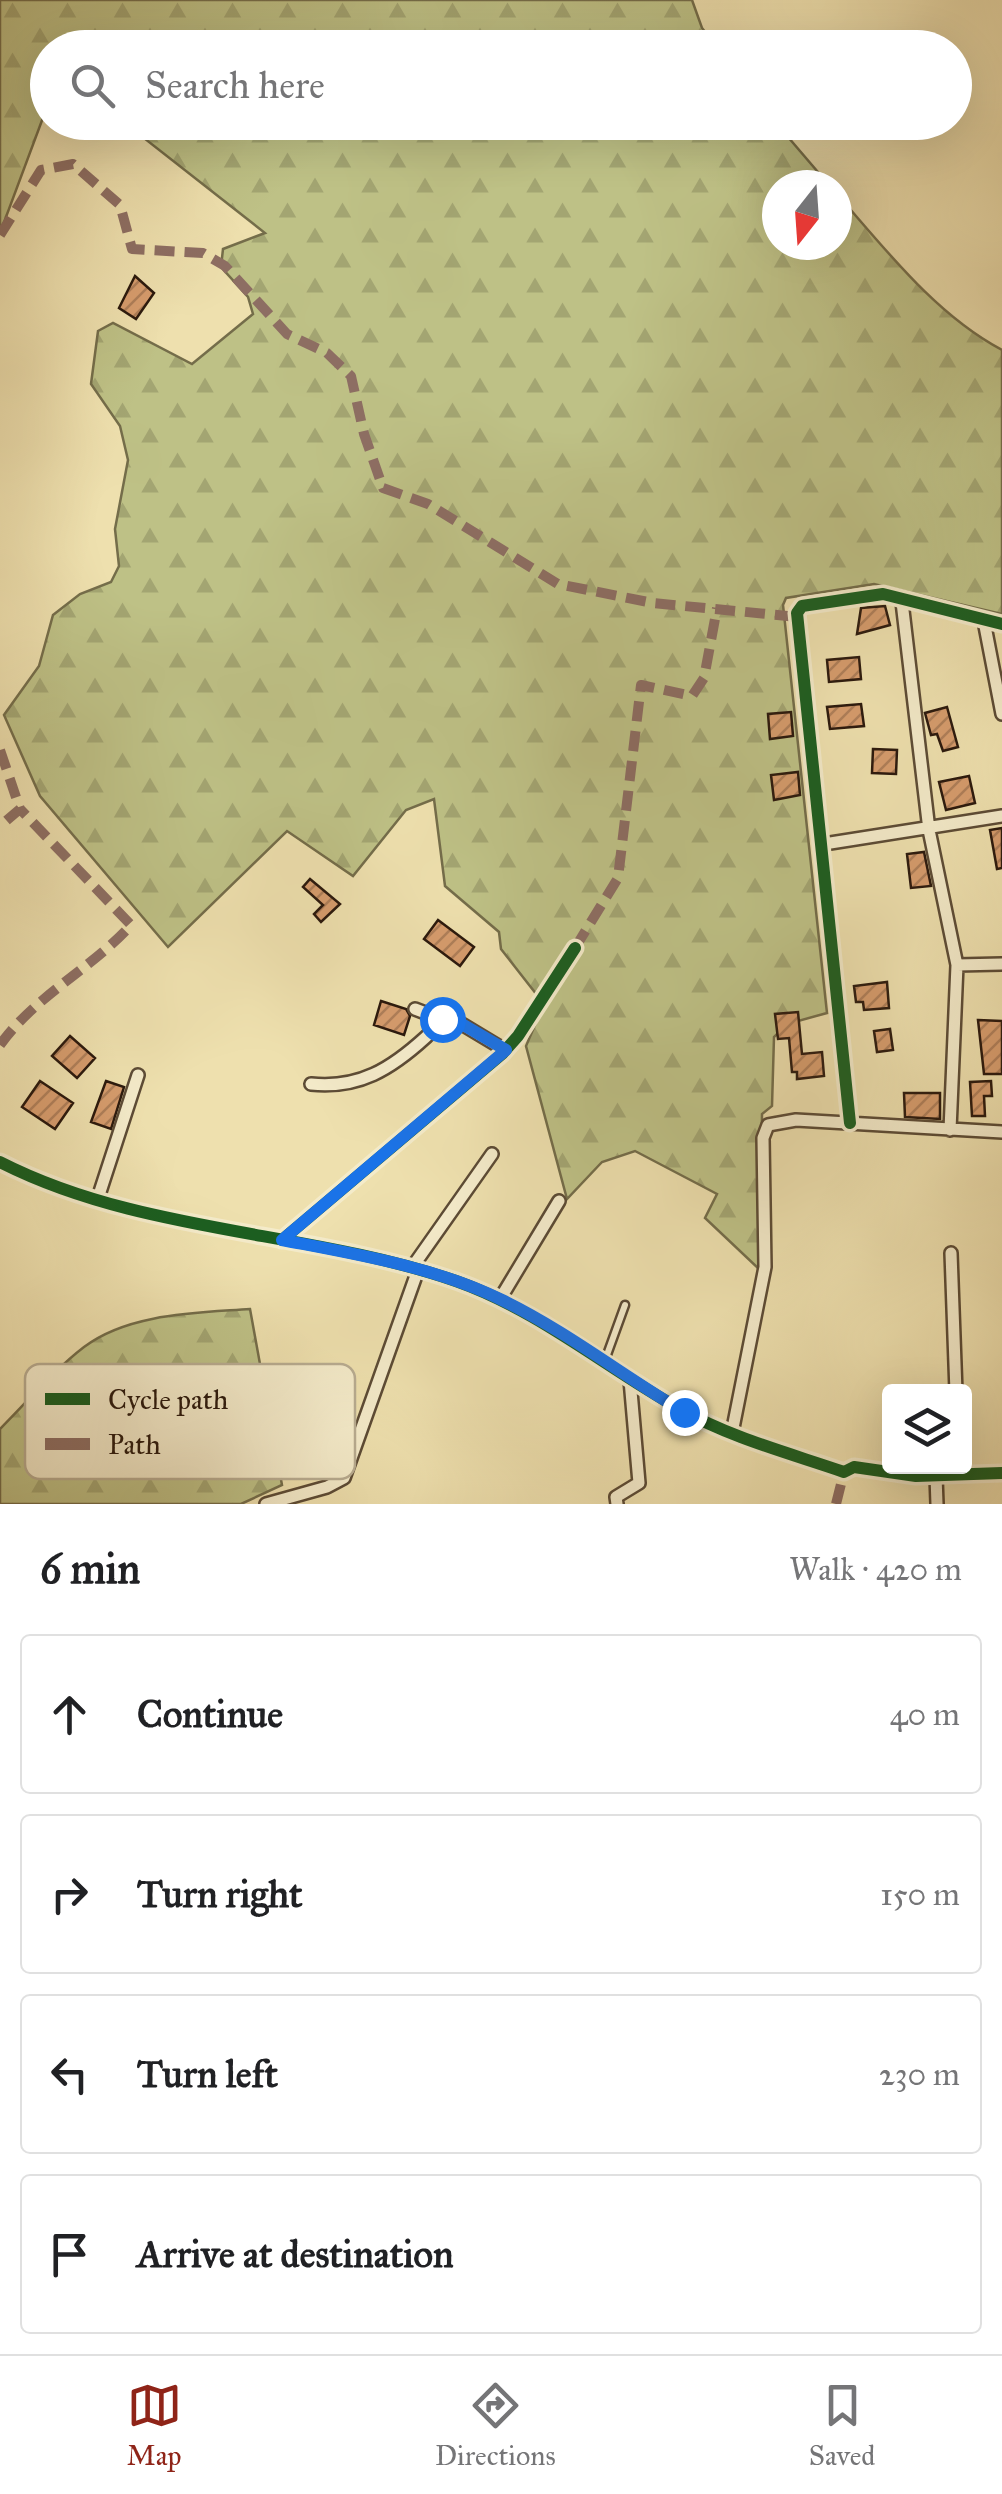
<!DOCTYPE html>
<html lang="en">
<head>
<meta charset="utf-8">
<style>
  :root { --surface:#fff; --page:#f6f6f6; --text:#202124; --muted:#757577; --line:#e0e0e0; --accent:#8f2418 }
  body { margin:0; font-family:"IM FELL Great Primer",serif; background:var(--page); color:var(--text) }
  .controls { position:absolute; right:30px; bottom:30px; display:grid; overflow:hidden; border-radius:10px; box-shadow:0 10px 40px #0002 }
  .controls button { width:90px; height:90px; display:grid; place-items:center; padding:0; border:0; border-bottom:2px solid var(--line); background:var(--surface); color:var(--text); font:50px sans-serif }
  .compass { position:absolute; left:762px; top:170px; width:90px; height:90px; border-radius:50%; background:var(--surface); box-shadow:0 10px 40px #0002; rotate:197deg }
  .stop { position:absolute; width:30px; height:30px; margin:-22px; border:8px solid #1a73e8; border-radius:50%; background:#fff }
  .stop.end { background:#1a73e8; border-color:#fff; box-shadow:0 2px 10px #0008 }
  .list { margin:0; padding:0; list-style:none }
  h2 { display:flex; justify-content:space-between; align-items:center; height:130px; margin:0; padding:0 40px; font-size:42px }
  h2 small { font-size:32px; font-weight:400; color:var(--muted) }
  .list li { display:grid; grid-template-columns:65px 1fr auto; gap:30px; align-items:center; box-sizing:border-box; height:160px; margin:0 20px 20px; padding:0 20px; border:2px solid var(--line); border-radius:10px }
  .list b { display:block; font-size:38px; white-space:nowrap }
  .list em { font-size:32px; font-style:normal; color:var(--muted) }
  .icon { flex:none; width:55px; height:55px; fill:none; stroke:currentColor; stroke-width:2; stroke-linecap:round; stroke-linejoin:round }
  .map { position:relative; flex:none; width:1002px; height:1504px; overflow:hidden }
  .search { position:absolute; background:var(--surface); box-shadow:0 10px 40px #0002; left:30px; right:30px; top:30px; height:110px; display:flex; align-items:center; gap:25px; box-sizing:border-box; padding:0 35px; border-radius:55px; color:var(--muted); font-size:38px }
  .sheet { height:850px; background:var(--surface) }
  nav { display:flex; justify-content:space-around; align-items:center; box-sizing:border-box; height:140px; border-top:2px solid var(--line); background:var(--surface); font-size:28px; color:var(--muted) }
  nav a { display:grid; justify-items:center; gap:5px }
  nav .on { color:var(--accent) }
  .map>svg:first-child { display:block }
</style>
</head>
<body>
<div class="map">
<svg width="1002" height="1504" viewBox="0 0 1002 1504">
  <defs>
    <pattern id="forest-firs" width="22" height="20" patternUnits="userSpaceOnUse" patternTransform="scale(2.5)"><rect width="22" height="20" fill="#bec186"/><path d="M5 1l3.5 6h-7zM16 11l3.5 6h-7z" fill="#a3a572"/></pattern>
    <pattern id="building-hatch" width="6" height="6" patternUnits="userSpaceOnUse" patternTransform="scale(2.5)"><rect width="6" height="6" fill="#d69c6d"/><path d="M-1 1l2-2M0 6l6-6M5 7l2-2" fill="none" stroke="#ae7e58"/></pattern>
  </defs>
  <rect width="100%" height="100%" fill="#eee0ae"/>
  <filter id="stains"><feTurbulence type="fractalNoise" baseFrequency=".002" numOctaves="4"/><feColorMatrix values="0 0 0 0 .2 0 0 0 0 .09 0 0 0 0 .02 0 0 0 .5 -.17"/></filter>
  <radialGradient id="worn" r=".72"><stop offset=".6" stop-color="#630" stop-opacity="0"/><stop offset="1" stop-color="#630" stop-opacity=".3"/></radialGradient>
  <path fill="url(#forest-firs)" stroke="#746d4a" stroke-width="2.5" d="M0,0H692L702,28L717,47L48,48L47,107L0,233Z
    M105,123H776L829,185H777V245H837V194C886,250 936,315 1002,350V614L874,584L786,598L783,605L827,1013L787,1024L774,1037L772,1106L762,1114L760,1270L705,1218L717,1194L635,1151L602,1162L567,1199L526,1046L544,1004L501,949L499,932L445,886L434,799L406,810L353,876L287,831L168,947L40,796L4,715L39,666L53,615L80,594L111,582L119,566L115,529L128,460L120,426L91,384L98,331L113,323L192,364L253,314L248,297L221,267L223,249L265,233L144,138Z
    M250,1309L282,1485L241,1504H0V1429C27,1402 54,1370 84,1347C129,1313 197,1313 250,1309Z"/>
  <path fill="url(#building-hatch)" stroke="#2b190d" stroke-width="2.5" d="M135,276L154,293L136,319L119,308Z
    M885,606L890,625L857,634L861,608Z
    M859,657L861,679L829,682L827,660Z
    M861,704L864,726L830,729L827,707Z
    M947,707L958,747L943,751L937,734L931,735L925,713Z
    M791,712L793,736L770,739L768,714Z
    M873,749L897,750L896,774L872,773Z
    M798,772L800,795L774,800L771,775Z
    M969,776L975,803L946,810L939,782Z
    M1002,828V868L997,869L990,830Z
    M924,852L931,886L911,888L907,854Z
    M310,879L340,904L321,922L314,914L323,905L303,887Z
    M438,920L474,947L460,966L424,939Z
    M887,982L889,1008L864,1010L863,1002H856L854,986Z
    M381,1001L406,1009L410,1016L404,1035L374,1025Z
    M798,1012L802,1054L822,1052L824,1076L797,1079V1072H792L789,1038L778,1039L775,1014Z
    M978,1020L1002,1021V1074H984Z
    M890,1029L893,1050L877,1052L874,1031Z
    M70,1036L95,1058L77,1078L52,1056Z
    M40,1081L73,1103L55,1129L22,1107Z
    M106,1081L124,1087L111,1129L91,1122Z
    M991,1081L992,1096H984L985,1116H972L970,1082Z
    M904,1093H940V1119L905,1117Z"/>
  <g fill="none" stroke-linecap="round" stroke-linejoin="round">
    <defs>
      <path id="service" d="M604,1363L625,1305"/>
      <path id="minor" d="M902,602L929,830L957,965L950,1130
        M984,621L1002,714
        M824,844L1002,816
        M957,965L1002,964
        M415,1009L441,1019
        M311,1084C359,1089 391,1069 426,1037C435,1029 438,1020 450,1017L505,1050
        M850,1123L797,613L802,606L883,594L1002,624
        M0,1162C141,1234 308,1230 456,1281C538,1310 605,1367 680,1409C731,1438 789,1453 844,1472L854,1467L916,1476L1002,1473
        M98,1198L138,1075
        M282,1240L502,1054L518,1036L575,948
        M951,1253L956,1392
        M411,1269L492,1154
        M500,1299L559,1201
        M732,1433L765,1267L763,1138L768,1125L796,1120L1002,1132
        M936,1476L937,1504
        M266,1504L327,1487L344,1478L418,1270
        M617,1504L616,1497L639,1483L630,1380"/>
    </defs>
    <use href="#service" stroke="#5c4b35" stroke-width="11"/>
    <use href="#minor" stroke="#5c4b35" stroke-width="16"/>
    <use href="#service" stroke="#f4ebca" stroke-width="6"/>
    <use href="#minor" stroke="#f4ebca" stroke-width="11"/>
    <path stroke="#8d6e63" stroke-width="10" stroke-dasharray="20 10" stroke-linecap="butt" d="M0,235L41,170L73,164L120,205L132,249L203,253L225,266L287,334L327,353L351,376L364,434L383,488L428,504L558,584L653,603L798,617
      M0,750L20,809L0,826
      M575,948L618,878L641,685L692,696L704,678L717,608
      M0,1045C35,996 91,969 131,925L20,809
      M836,1504L844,1472"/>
    <defs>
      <path id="cycleway" d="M850,1123L797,613L802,606L883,594L1002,624
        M0,1162C141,1234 308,1230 456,1281C538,1310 605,1367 680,1409C731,1438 789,1453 844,1472L854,1467L916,1476L1002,1473
        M282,1240L502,1054L518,1036L575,948"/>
    </defs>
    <use href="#cycleway" stroke="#f4ebca" stroke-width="19"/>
    <use href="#cycleway" stroke="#1b5e20" stroke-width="12"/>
  </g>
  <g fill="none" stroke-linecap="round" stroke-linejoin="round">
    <path stroke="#1a73e8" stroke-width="12" d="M442,1019L450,1017L506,1050L282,1240C355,1254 435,1267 502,1300C566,1331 623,1376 684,1412"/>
  </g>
  <rect x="25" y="1364" width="330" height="115" rx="15" fill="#f4ebca" stroke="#b8ac91" stroke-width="2.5"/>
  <rect x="45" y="1393" width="45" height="12" fill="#1b5e20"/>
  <rect x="45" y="1438" width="45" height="12" fill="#8d6e63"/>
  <g font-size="28" fill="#2b190d">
    <text x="108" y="1409">Cycle path</text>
    <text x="108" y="1454">Path</text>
  </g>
  <rect width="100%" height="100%" filter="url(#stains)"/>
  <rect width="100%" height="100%" fill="url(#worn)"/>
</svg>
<div class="controls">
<button><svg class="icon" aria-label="layers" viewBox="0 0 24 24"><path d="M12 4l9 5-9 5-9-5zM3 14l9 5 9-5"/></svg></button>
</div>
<svg class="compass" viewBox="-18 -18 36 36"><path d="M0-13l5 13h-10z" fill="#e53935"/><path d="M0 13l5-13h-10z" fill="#757577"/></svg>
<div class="stop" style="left:442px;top:1019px"></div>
<div class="stop end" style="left:684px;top:1412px"></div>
<div class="search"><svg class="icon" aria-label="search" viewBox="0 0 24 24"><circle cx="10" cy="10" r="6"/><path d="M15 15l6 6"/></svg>Search here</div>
</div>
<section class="sheet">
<h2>6 min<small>Walk · 420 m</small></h2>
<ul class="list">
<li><svg class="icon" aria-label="ahead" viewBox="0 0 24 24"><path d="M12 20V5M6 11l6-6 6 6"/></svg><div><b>Continue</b></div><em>40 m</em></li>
<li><svg class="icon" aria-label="right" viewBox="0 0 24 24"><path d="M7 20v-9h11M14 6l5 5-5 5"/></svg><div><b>Turn right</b></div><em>150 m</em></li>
<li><svg class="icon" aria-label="left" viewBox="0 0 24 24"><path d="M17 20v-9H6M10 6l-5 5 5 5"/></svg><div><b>Turn left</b></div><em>230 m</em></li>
<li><svg class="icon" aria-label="arrive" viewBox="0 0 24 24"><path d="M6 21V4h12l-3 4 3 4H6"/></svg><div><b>Arrive at destination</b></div></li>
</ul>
</section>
<nav>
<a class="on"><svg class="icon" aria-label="map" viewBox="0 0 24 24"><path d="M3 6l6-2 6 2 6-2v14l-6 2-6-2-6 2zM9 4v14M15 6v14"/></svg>Map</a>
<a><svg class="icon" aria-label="directions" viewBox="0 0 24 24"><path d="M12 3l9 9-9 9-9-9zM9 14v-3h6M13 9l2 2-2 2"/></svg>Directions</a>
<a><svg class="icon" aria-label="saved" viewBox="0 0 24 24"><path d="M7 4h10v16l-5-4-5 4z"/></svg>Saved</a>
</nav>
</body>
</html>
